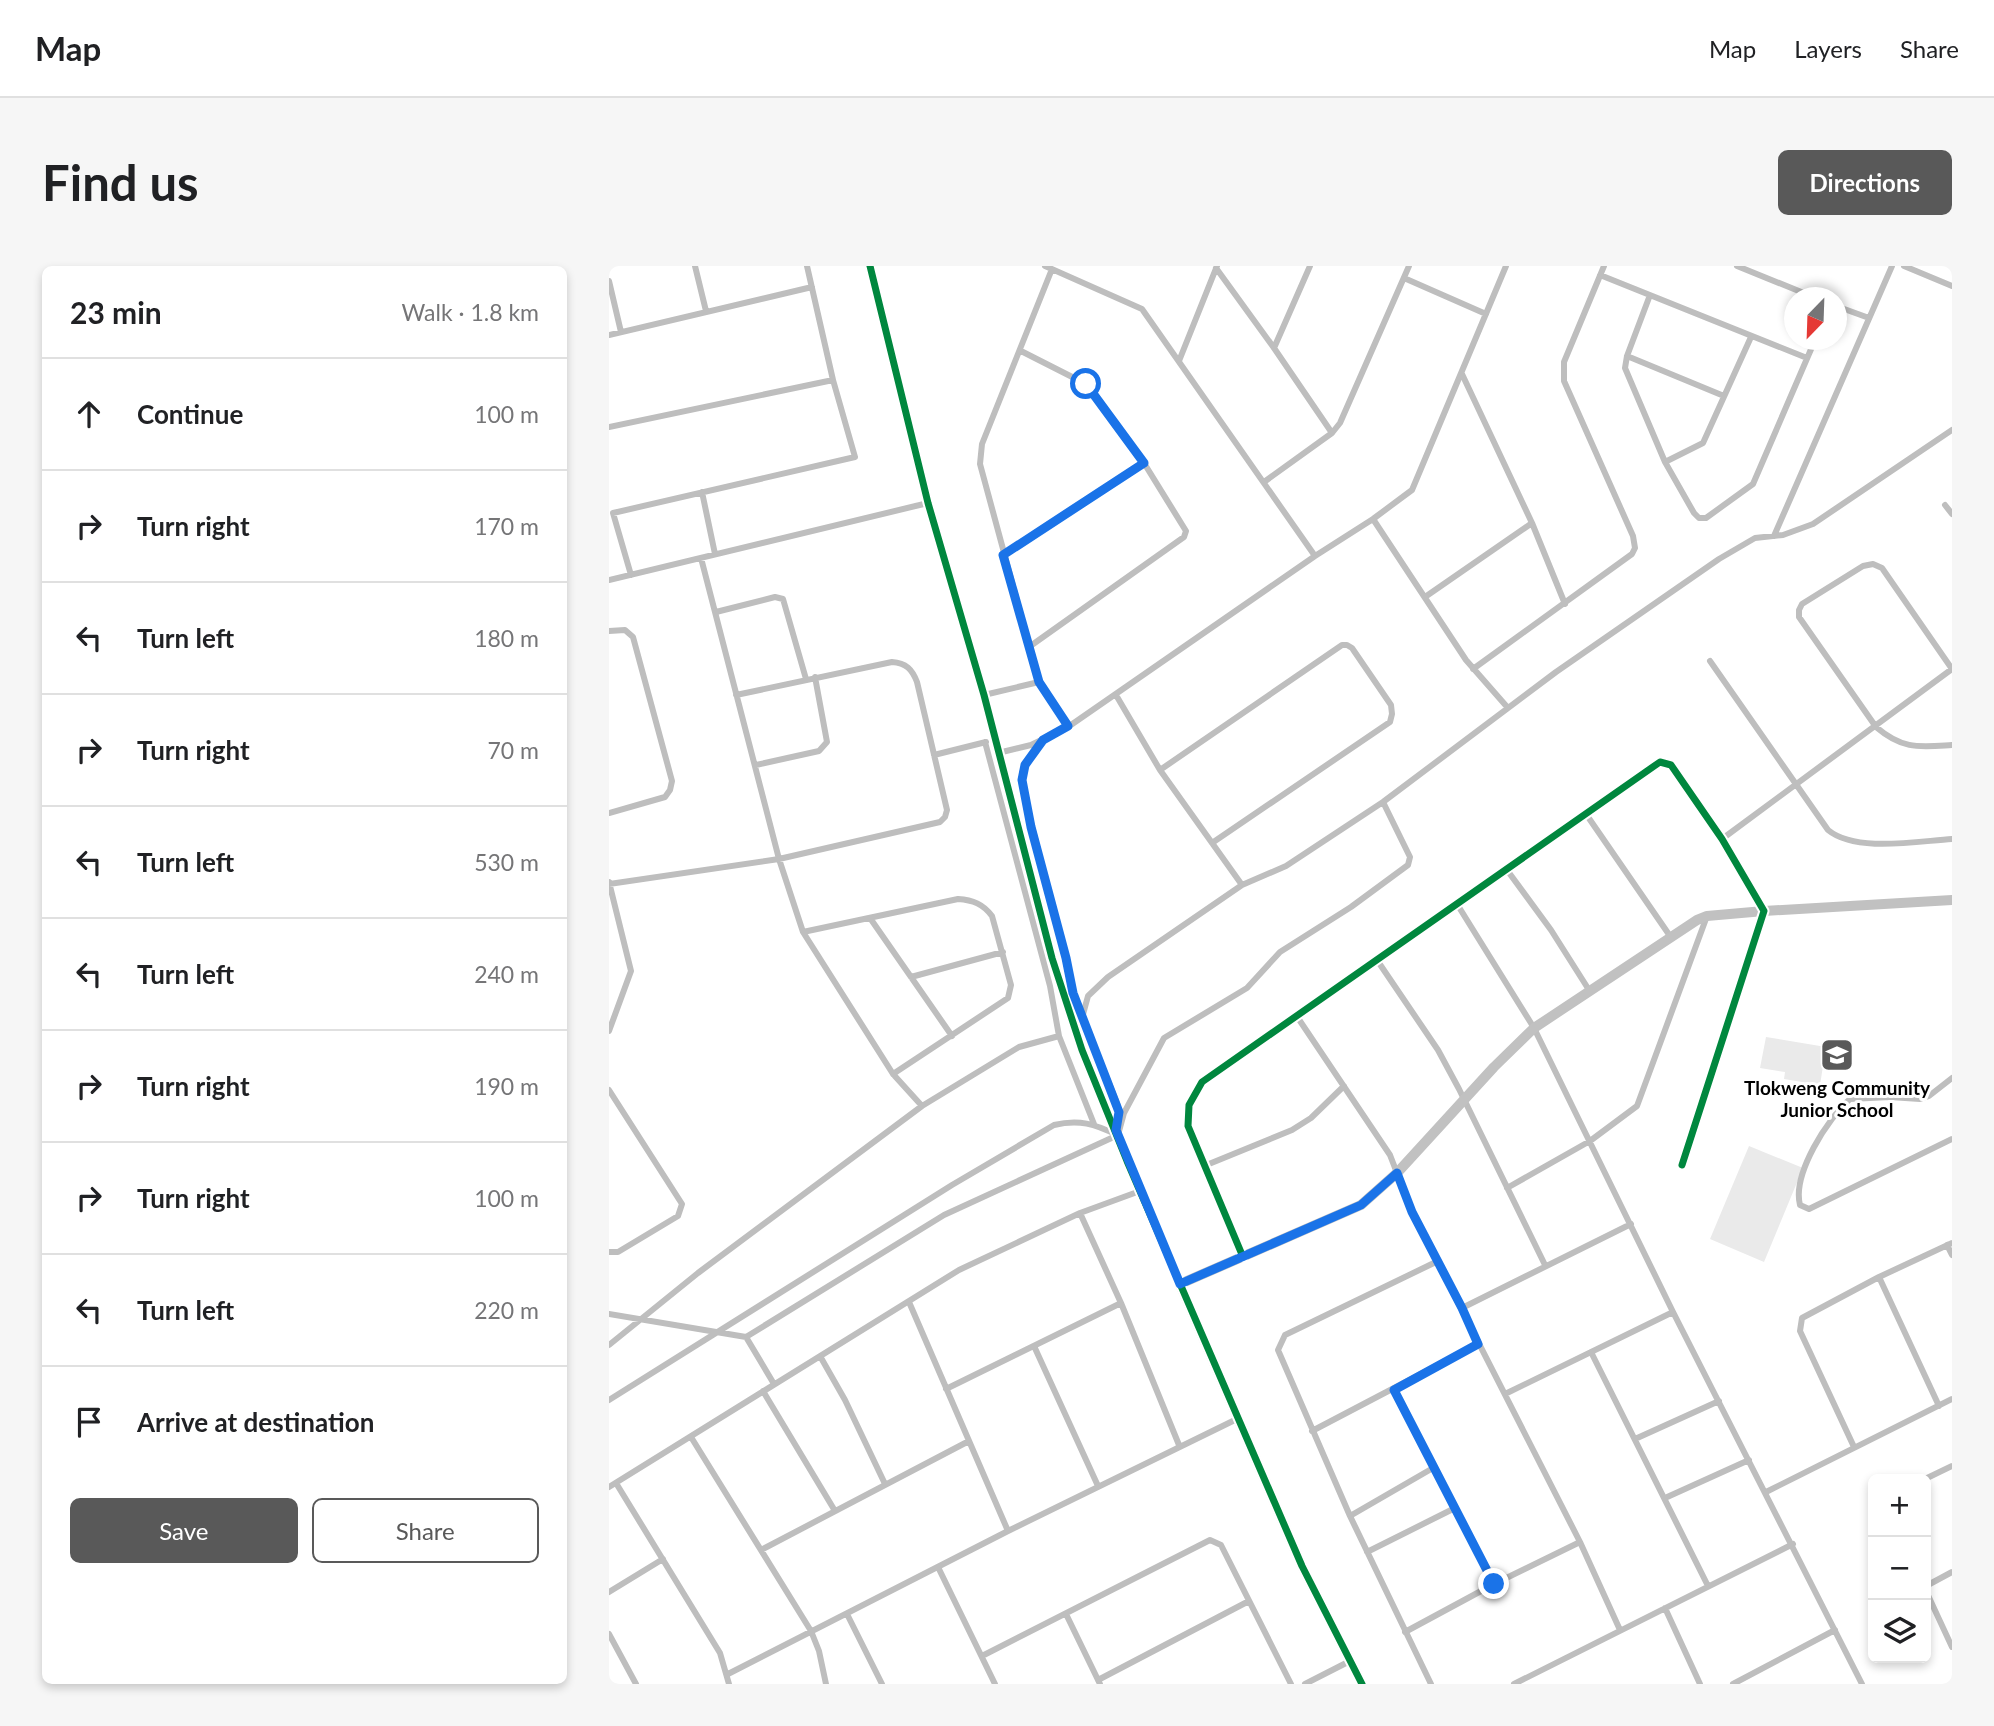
<!DOCTYPE html>
<html lang="en">
<head>
<meta charset="utf-8">
<style>
  :root { --surface:#fff; --page:#f6f6f6; --text:#202124; --muted:#757577; --line:#e0e0e0; --accent:#595959 }
  body { margin:0; font-family:Lato,sans-serif; background:var(--page); color:var(--text) }
  .controls { position:absolute; right:21px; bottom:21px; display:grid; overflow:hidden; border-radius:10px; box-shadow:0 4px 10px #0003 }
  .controls button { width:63px; height:63px; display:grid; place-items:center; padding:0; border:0; border-bottom:2px solid var(--line); background:var(--surface); color:var(--text); font:35px sans-serif }
  .compass { position:absolute; left:1175px; top:21px; width:63px; height:63px; border-radius:50%; background:var(--surface); box-shadow:0 4px 10px #0003; rotate:203deg }
  .stop { position:absolute; width:21px; height:21px; margin:-16px; border:5px solid #1a73e8; border-radius:50%; background:#fff }
  .stop.end { background:#1a73e8; border-color:#fff; box-shadow:0 2px 7px #0008 }
  .list { margin:0; padding:0; list-style:none }
  h2 { display:flex; justify-content:space-between; align-items:center; height:91px; margin:0; padding:0 28px; font-size:30px }
  h2 small { font-size:23px; font-weight:400; color:var(--muted) }
  .list li { display:grid; grid-template-columns:46px 1fr auto; gap:21px; align-items:center; box-sizing:border-box; height:112px; padding:0 28px; border-top:2px solid var(--line) }
  .list b { display:block; font-size:26px; white-space:nowrap }
  .list em { font-size:23px; font-style:normal; color:var(--muted) }
  .actions { display:flex; gap:14px; padding:21px 28px }
  .actions a { flex:1; padding:16px 0; border:2px solid var(--accent); border-radius:10px; text-align:center; font-size:24px; color:var(--accent) }
  .actions .main { background:var(--accent); color:#fff }
  .icon { flex:none; width:38px; height:38px; fill:none; stroke:currentColor; stroke-width:2; stroke-linecap:round; stroke-linejoin:round }
  .map { position:relative; flex:none; width:1343px; height:1418px; overflow:hidden; border-radius:10px }
  header { display:flex; align-items:center; gap:42px; box-sizing:border-box; height:98px; padding:0 35px; background:var(--surface); border-bottom:2px solid var(--line) }
  header strong { font-size:33px }
  nav { display:flex; gap:38px; margin-inline-start:auto; font-size:24px }
  .intro { display:flex; align-items:center; justify-content:space-between; box-sizing:border-box; height:168px; padding:0 42px }
  h1 { margin:0; font-size:49px }
  .button { padding:18px 32px; border-radius:10px; background:var(--accent); color:#fff; font-size:24px; font-weight:700 }
  main { display:flex; gap:42px; padding:0 42px }
  aside { flex:1; background:var(--surface); border-radius:10px; box-shadow:0 4px 10px #0003 }
  .map>svg:first-child { display:block }
</style>
</head>
<body>
<header>
<strong>Map</strong>
<nav><a>Map</a><a>Layers</a><a>Share</a></nav>
</header>
<div class="intro"><h1>Find us</h1><a class="button">Directions</a></div>
<main>
<aside>
<h2>23 min<small>Walk · 1.8 km</small></h2>
<ul class="list">
<li><svg class="icon" aria-label="ahead" viewBox="0 0 24 24"><path d="M12 20V5M6 11l6-6 6 6"/></svg><div><b>Continue</b></div><em>100 m</em></li>
<li><svg class="icon" aria-label="right" viewBox="0 0 24 24"><path d="M7 20v-9h11M14 6l5 5-5 5"/></svg><div><b>Turn right</b></div><em>170 m</em></li>
<li><svg class="icon" aria-label="left" viewBox="0 0 24 24"><path d="M17 20v-9H6M10 6l-5 5 5 5"/></svg><div><b>Turn left</b></div><em>180 m</em></li>
<li><svg class="icon" aria-label="right" viewBox="0 0 24 24"><path d="M7 20v-9h11M14 6l5 5-5 5"/></svg><div><b>Turn right</b></div><em>70 m</em></li>
<li><svg class="icon" aria-label="left" viewBox="0 0 24 24"><path d="M17 20v-9H6M10 6l-5 5 5 5"/></svg><div><b>Turn left</b></div><em>530 m</em></li>
<li><svg class="icon" aria-label="left" viewBox="0 0 24 24"><path d="M17 20v-9H6M10 6l-5 5 5 5"/></svg><div><b>Turn left</b></div><em>240 m</em></li>
<li><svg class="icon" aria-label="right" viewBox="0 0 24 24"><path d="M7 20v-9h11M14 6l5 5-5 5"/></svg><div><b>Turn right</b></div><em>190 m</em></li>
<li><svg class="icon" aria-label="right" viewBox="0 0 24 24"><path d="M7 20v-9h11M14 6l5 5-5 5"/></svg><div><b>Turn right</b></div><em>100 m</em></li>
<li><svg class="icon" aria-label="left" viewBox="0 0 24 24"><path d="M17 20v-9H6M10 6l-5 5 5 5"/></svg><div><b>Turn left</b></div><em>220 m</em></li>
<li><svg class="icon" aria-label="arrive" viewBox="0 0 24 24"><path d="M6 21V4h12l-3 4 3 4H6"/></svg><div><b>Arrive at destination</b></div></li>
</ul>
<div class="actions"><a class="main">Save</a><a>Share</a></div>
</aside>
<div class="map">
<svg width="1343" height="1418" viewBox="0 0 1343 1418">
  <rect width="100%" height="100%" fill="#fff"/>
  <path fill="#eaeaea" d="M1157,771L1217,781L1211,819L1175,813L1176,806L1151,802Z
    M1140,880L1194,902L1155,996L1101,973Z"/>
  <g fill="none" stroke-linecap="round" stroke-linejoin="round">
    <path stroke="#bebebe" stroke-width="6" d="M86,0L97,45
      M261,0L319,237L375,429L443,692L473,784L571,1018
      M436,0L533,43L706,290
      M1128,0L1207,32
      M1295,0L1343,20
      M607,2L665,82L723,167
      M443,3L373,178L371,198L430,416L459,461
      M991,9L1198,92
      M795,12L877,48
      M0,15L12,66
      M1041,29L1018,90L1016,102L1056,196L1085,247L1090,252H1097L1144,218L1206,74
      M1227,40L1260,52
      M0,69L203,21
      M665,82L701,0
      M412,85L477,118L535,197L577,265L575,271L420,381
      M1018,90L1115,130
      M570,95L608,0
      M853,108L923,257L956,338
      M0,161L224,114L198,0
      M1056,196L1094,177L1142,71
      M655,216L723,167L731,157L800,0
      M93,226L106,288
      M1336,239L1343,248
      M764,253L857,394L899,442
      M1165,270L1283,0
      M394,289L535,197
      M92,292L170,593L194,666L284,808L313,840
      M22,309L4,247L246,191L224,114
      M0,314L319,237
      M816,331L923,257
      M107,346L166,331L174,333L197,413
      M0,365L16,364L24,371L63,515L61,524L56,531L0,547
      M1101,395L1219,564C1247,587 1309,575 1343,573
      M864,403L1023,288L1026,282L1024,270L955,115V96L995,0
      M375,429L430,416
      M507,429L551,504L633,619
      M433,475L416,499L413,507L417,537L457,693L464,728L508,837L510,846L509,856
      M376,476L441,720L450,770
      M389,487L422,479L459,461L706,290L764,253L803,224L897,0
      M325,489L377,476
      M147,499L210,485L218,476L206,411
      M551,504L733,379H738L743,382L782,439L783,448L781,456L603,577
      M977,548L1061,670
      M1113,573L1343,403L1273,302L1264,298L1254,300L1193,338L1190,344V351L1267,461C1294,484 1310,481 1343,479
      M898,604L942,664L980,724
      M0,616L22,705L0,765
      M0,618L170,593L331,556L336,551L338,544L308,416C303,403 297,397 283,396L127,429
      M848,638L925,762L1064,1046L1253,1418
      M261,652L343,770
      M194,666L349,633C364,634 374,638 383,650L402,719L399,732L284,808
      M768,694L829,784L850,823L936,999
      M302,711L394,686
      M687,749L781,889L803,946L971,1276L1011,1364
      M473,752L479,730L499,711L633,619L677,600L774,536L947,406L1110,293L1146,272L1174,269L1204,258L1343,164
      M1343,812L1320,830L1311,833L1281,831L1241,833C1219,852 1183,908 1191,939L1200,943L1343,873
      M0,824L73,938L69,950L9,986H0
      M595,900L683,864L702,852L735,820
      M898,922L981,875L1028,840L1098,650
      M471,947L512,1037L570,1179
      M1338,979L1343,989
      M634,991L579,860L580,839L593,816L1051,496L1062,499L1113,573L1155,645L1073,899
      M1270,1011L1330,1140
      M300,1036L399,1265
      M853,1042L1022,958
      M0,1048L137,1071L335,949L509,869L515,847L555,772L638,722L671,686L742,641L799,599L801,591L774,536
      M137,1071L165,1118
      M0,1079L89,1007L313,840L410,781L450,770L485,858
      M425,1080L489,1220
      M982,1086L1099,1320
      M211,1090L236,1134L276,1218
      M337,1123L512,1037
      M785,1124L885,1318
      M154,1125L226,1245
      M896,1128L1064,1046
      M0,1134L343,919L445,859C470,853 486,858 508,869
      M703,1165L869,1078
      M82,1171L202,1365L210,1385L217,1418
      M1026,1173L1110,1135
      M1245,1181L1191,1065L1193,1052L1270,1011L1343,977
      M1316,1213L1343,1200
      M7,1217L111,1387L120,1418
      M0,1221L350,1004L471,947L531,925
      M1157,1226L1343,1133
      M1056,1232L1140,1194
      M741,1250L824,1202
      M152,1284L360,1175
      M758,1286L846,1242
      M329,1301L386,1418
      M1317,1320L1343,1306
      M1317,1325L1343,1381
      M0,1326L54,1293
      M1056,1342L1091,1418
      M238,1348L273,1418
      M457,1348L491,1418
      M796,1366L885,1318L971,1276
      M0,1368L27,1418
      M373,1390L601,1274L612,1279L682,1418
      M119,1408L399,1265L630,1152
      M489,1414L640,1335
      M696,1418L741,1395
      M822,1418L741,1250L669,1084L676,1069L829,995
      M905,1418L1184,1278
      M1124,1418L1226,1364"/>
    <path stroke="#c1c1c1" stroke-width="10" d="M753,1418L693,1300L571,1018L752,939L788,907L885,801L925,762L1088,654L1098,650L1155,645L1343,634"/>
    <defs>
      <path id="cycleway" d="M261,0L319,237L375,429L443,692L473,784L518,895L693,1300L753,1418
        M634,991L579,860L580,839L593,816L1051,496L1062,499L1113,573L1155,645L1073,899"/>
    </defs>
    <use href="#cycleway" stroke="#fff" stroke-width="11"/>
    <use href="#cycleway" stroke="#00873e" stroke-width="7"/>
  </g>
  <g fill="none" stroke-linecap="round" stroke-linejoin="round">
    <path stroke="#1a73e8" stroke-width="9" d="M477,118L535,197L394,289L430,416L459,460L434,474L416,499L413,514L422,561L457,692L464,727L510,846L507,864L571,1018L752,939L788,907L803,946L853,1042L869,1078L785,1124L885,1318"/>
  </g>
  <defs>
    <symbol id="school-square" viewBox="-11 -11 22 22"><rect x="-9" y="-9" width="18" height="18" rx="4" fill="#595959" stroke="#fff"/><path d="M0-5L7-2L0 1L-7-2ZM-4 1L0 2.5L4 1V4Q0 6-4 4Z" fill="#fff"/></symbol>
  </defs>
  <g fill-rule="evenodd">
    <use href="#school-square" x="1209" y="770" width="38" height="38"/>
  </g>
  <g text-anchor="middle" stroke-width="6" stroke-linejoin="round" paint-order="stroke">
    <g font-size="19" font-weight="bold" fill="#000" stroke="#fff">
      <text x="1228" y="829">Tlokweng Community<tspan x="1228" dy="22">Junior School</tspan></text>
    </g>
  </g>
</svg>
<div class="controls">
<button>+</button>
<button>−</button>
<button><svg class="icon" aria-label="layers" viewBox="0 0 24 24"><path d="M12 4l9 5-9 5-9-5zM3 14l9 5 9-5"/></svg></button>
</div>
<svg class="compass" viewBox="-18 -18 36 36"><path d="M0-13l5 13h-10z" fill="#e53935"/><path d="M0 13l5-13h-10z" fill="#757577"/></svg>
<div class="stop" style="left:477px;top:118px"></div>
<div class="stop end" style="left:885px;top:1318px"></div>
</div>
</main>
</body>
</html>
